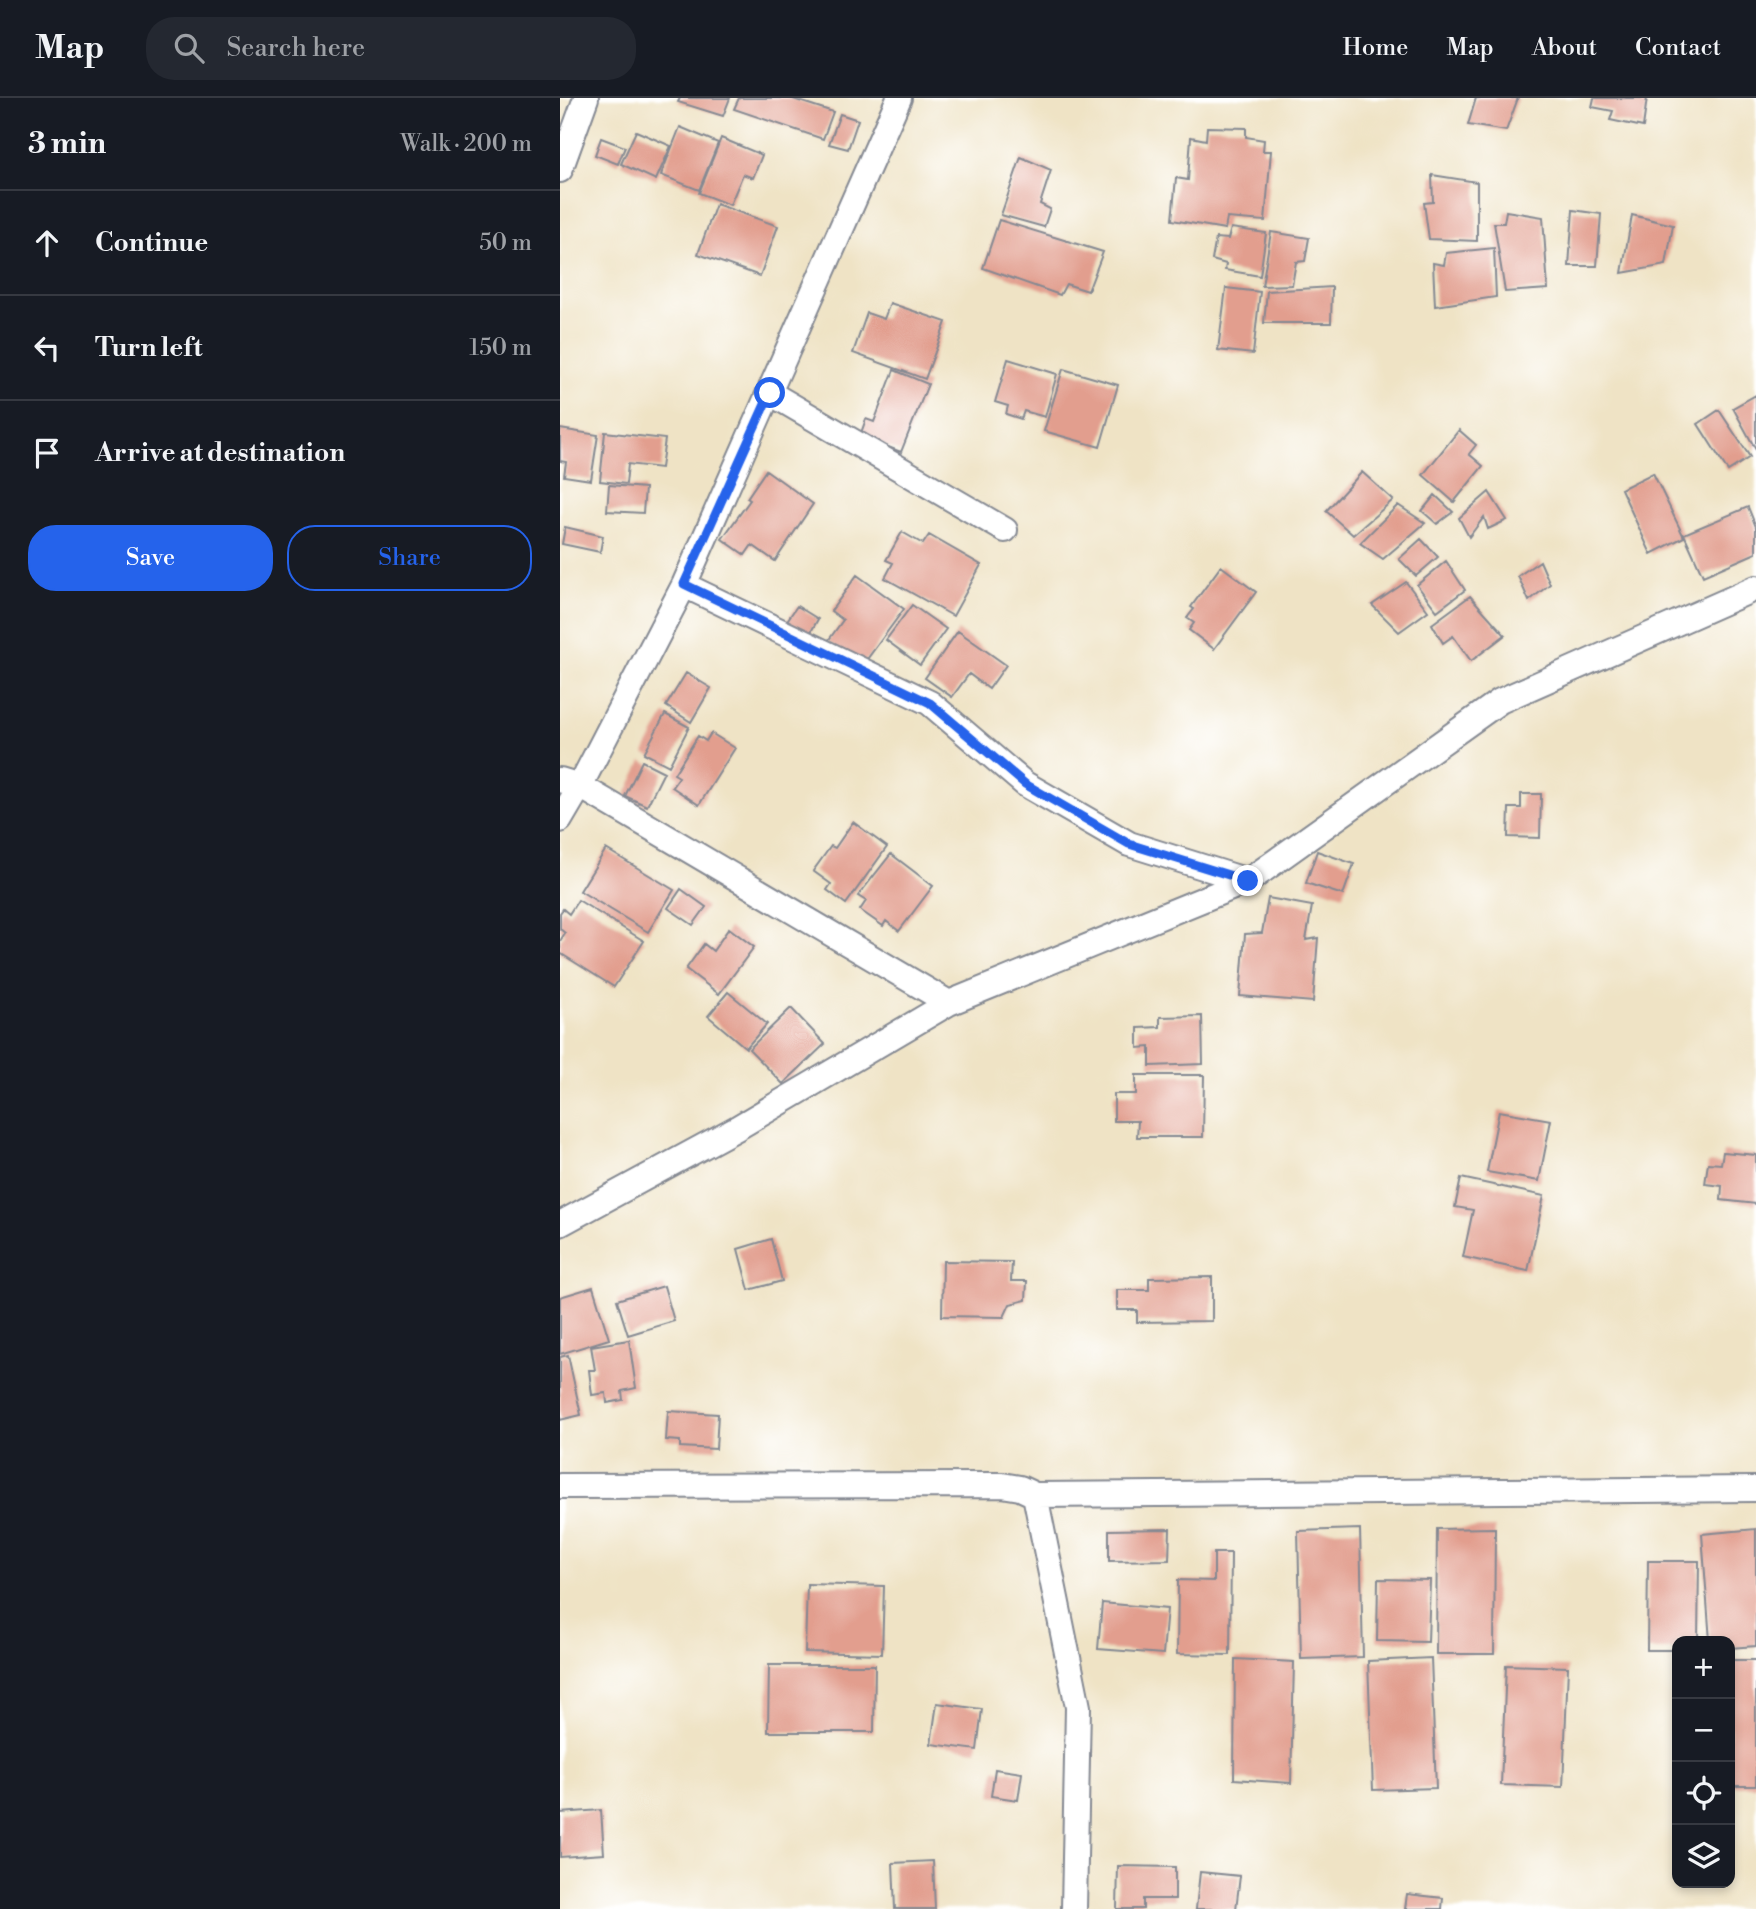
<!DOCTYPE html>
<html lang="en">
<head>
<meta charset="utf-8">
<style>
  :root { --surface:#171b24; --page:#242831; --text:#f1f3f6; --muted:#9ea1a6; --line:#363941; --accent:#2563eb }
  body { margin:0; font-family:"Libre Bodoni",serif; background:var(--page); color:var(--text) }
  .controls { position:absolute; right:21px; bottom:21px; display:grid; overflow:hidden; border-radius:14px; box-shadow:0 4px 10px #0003 }
  .controls button { width:63px; height:63px; display:grid; place-items:center; padding:0; border:0; border-bottom:2px solid var(--line); background:var(--surface); color:var(--text); font:35px sans-serif }
  .stop { position:absolute; width:21px; height:21px; margin:-16px; border:5px solid #2563eb; border-radius:50%; background:#fff }
  .stop.end { background:#2563eb; border-color:#fff; box-shadow:0 2px 7px #0008 }
  .list { margin:0; padding:0; list-style:none }
  h2 { display:flex; justify-content:space-between; align-items:center; height:91px; margin:0; padding:0 28px; font-size:30px }
  h2 small { font-size:23px; font-weight:400; color:var(--muted) }
  .list li { display:grid; grid-template-columns:46px 1fr auto; gap:21px; align-items:center; box-sizing:border-box; height:105px; padding:0 28px; border-top:2px solid var(--line) }
  .list b { display:block; font-size:26px; white-space:nowrap }
  .list em { font-size:23px; font-style:normal; color:var(--muted) }
  .actions { display:flex; gap:14px; padding:21px 28px }
  .actions a { flex:1; padding:16px 0; border:2px solid var(--accent); border-radius:28px; text-align:center; font-size:24px; color:var(--accent) }
  .actions .main { background:var(--accent); color:#fff }
  .icon { flex:none; width:38px; height:38px; fill:none; stroke:currentColor; stroke-width:2; stroke-linecap:round; stroke-linejoin:round }
  .map { position:relative; flex:none; width:1196px; height:1811px; overflow:hidden }
  header { display:flex; align-items:center; gap:42px; box-sizing:border-box; height:98px; padding:0 35px; background:var(--surface); border-bottom:2px solid var(--line) }
  header strong { font-size:33px }
  nav { display:flex; gap:38px; margin-inline-start:auto; font-size:24px }
  .search { width:490px; height:63px; background:var(--page); display:flex; align-items:center; gap:18px; box-sizing:border-box; padding:0 24px; border-radius:28px; color:var(--muted); font-size:26px }
  main { display:flex }
  aside { flex:1; background:var(--surface) }
  .map>svg:first-child { display:block }
</style>
</head>
<body>
<header>
<strong>Map</strong>
<div class="search"><svg class="icon" aria-label="search" viewBox="0 0 24 24"><circle cx="10" cy="10" r="6"/><path d="M15 15l6 6"/></svg>Search here</div>
<nav><a>Home</a><a>Map</a><a>About</a><a>Contact</a></nav>
</header>
<main>
<aside>
<h2>3 min<small>Walk · 200 m</small></h2>
<ul class="list">
<li><svg class="icon" aria-label="ahead" viewBox="0 0 24 24"><path d="M12 20V5M6 11l6-6 6 6"/></svg><div><b>Continue</b></div><em>50 m</em></li>
<li><svg class="icon" aria-label="left" viewBox="0 0 24 24"><path d="M17 20v-9H6M10 6l-5 5 5 5"/></svg><div><b>Turn left</b></div><em>150 m</em></li>
<li><svg class="icon" aria-label="arrive" viewBox="0 0 24 24"><path d="M6 21V4h12l-3 4 3 4H6"/></svg><div><b>Arrive at destination</b></div></li>
</ul>
<div class="actions"><a class="main">Save</a><a>Share</a></div>
</aside>
<div class="map">
<svg width="1196" height="1811" viewBox="0 0 1196 1811">
  <rect width="100%" height="100%" fill="#fff"/>
  <filter id="ink" filterUnits="userSpaceOnUse"><feTurbulence type="fractalNoise" baseFrequency=".0143" numOctaves="2"/><feDisplacementMap in="SourceGraphic" scale="14" xChannelSelector="R" yChannelSelector="G"/><feConvolveMatrix kernelMatrix="1 2 1 2 8 2 1 2 1" color-interpolation-filters="sRGB"/></filter>
  <filter id="wash" filterUnits="userSpaceOnUse"><feTurbulence type="fractalNoise" baseFrequency=".00686" numOctaves="4" result="noise"/><feDisplacementMap in="SourceGraphic" scale="28" xChannelSelector="R" yChannelSelector="G"/><feGaussianBlur stdDeviation="1.57" result="paint"/><feColorMatrix in="noise" values="0 0 0 0 0 0 0 0 0 0 0 0 0 0 0 0 0 1.4 0 .05"/><feComposite in="paint" operator="in"/></filter>
  <g filter="url(#wash)">
    <rect width="100%" height="100%" fill="#efe3c5"/>
    <g id="blocks">
      <path fill="#e29e8e" d="M120,0H170L163,18L118,4Z
        M179,0H230L273,14L263,41L174,11Z
        M916,0H958L946,33L908,27Z
        M1034,0H1087L1083,29L1050,22L1053,13L1032,9Z
        M280,16L298,22L288,51L269,46Z
        M120,29L158,45L139,92L101,77Z
        M647,29L686,30V39L704,42L703,53H711L705,123L667,120L665,131L612,122L616,80L628,82L631,39L646,42Z
        M76,33L111,48L96,82L61,66Z
        M41,40L65,49L58,66L35,57Z
        M161,40L202,57L193,80L183,76L170,107L139,95Z
        M461,59L491,72L480,106L490,111L484,129L441,117Z
        M872,77L917,84V143L869,141L864,105L873,104Z
        M156,106L218,128L200,178L138,156Z
        M1013,112L1041,116L1037,168H1009Z
        M946,113L983,119L988,191L945,194L934,125H944Z
        M1072,117L1113,127L1106,167L1062,175Z
        M439,122L543,154L528,193L506,186L500,197L423,170Z
        M671,130L706,135L700,178L665,172L666,166L652,162L656,140L668,141Z
        M711,134L749,140L745,163L736,164L732,187L702,188Z
        M934,150L936,199L875,208L873,165L884,167L886,155Z
        M772,189L771,225H704L707,193Z
        M666,190L700,194L693,256L658,252Z
        M330,205L386,224L365,281L293,255L307,215L324,221Z
        M448,261L497,276L485,319L464,313L461,321L446,316L448,308L435,304Z
        M503,271L558,287L540,349L484,333Z
        M334,272L368,286L341,354L300,338L306,321L314,324Z
        M1196,297V352L1173,310Z
        M1159,312L1190,359L1168,373L1138,326Z
        M0,331L38,337L31,382L4,378L6,364L0,363Z
        M899,332L916,347L909,356L923,368L894,404L863,377Z
        M45,334L105,341L101,370L68,366L66,386L40,383Z
        M206,372L253,406L215,463L192,447L185,457L162,441L190,402L187,400Z
        M802,374L833,402L793,437L766,413Z
        M1093,375L1124,439L1091,456L1061,391Z
        M49,387L85,390L83,415L47,413Z
        M929,394L947,422L928,431L924,419L909,439L899,420Z
        M875,397L893,414L877,426L862,413Z
        M838,407L865,425L823,461L800,445Z
        M1188,409L1196,429V455L1143,478L1124,436Z
        M5,429L43,438L40,454L2,446Z
        M342,434L363,446L369,437L421,467L393,518L325,480L333,465L326,462Z
        M861,441L878,459L856,478L839,461Z
        M886,463L905,492L877,513L857,487Z
        M980,463L990,486L969,503L958,478Z
        M661,468L696,494L654,551L629,532L634,525L627,520L634,511L631,509Z
        M297,477L344,511L302,568L268,543L283,522L271,513Z
        M846,484L868,513L839,534L812,507Z
        M910,498L945,537L911,563L893,538L883,545L872,526Z
        M352,507L386,531L360,567L326,542Z
        M237,508L258,521L247,541L224,527Z
        M398,533L446,567L429,591L409,576L392,599L365,580Z
        M126,575L151,590L131,624L106,608Z
        M105,616L129,629L109,668L84,655Z
        M151,635L175,650L139,707L112,689L119,679L114,676L138,638L146,643Z
        M82,663L104,674L87,708L65,698Z
        M961,696H981L980,740L948,739L949,710H961Z
        M293,724L327,749L286,806L267,792L271,786L253,773L271,748L275,750Z
        M46,751L114,792L88,834L20,793Z
        M757,753L794,766L783,797L746,785Z
        M331,756L373,788L339,833L326,823L323,828L300,812L306,803L298,798Z
        M121,791L146,809L133,827L108,810Z
        M708,800L752,808L746,842L758,840L753,904L680,898L685,836L702,835Z
        M18,802L84,843L54,889L0,855V843L5,835L0,831V815L3,811L9,816Z
        M169,830L194,849L159,896L126,871L144,846L153,853Z
        M168,894L207,926L186,950L148,918Z
        M231,910L265,946L223,986L189,951Z
        M642,918L643,966L590,968V949L578,950V930L600,929V919Z
        M576,977H644L643,1039H577L578,1023H554V996H576Z
        M939,1013L991,1022L979,1083L927,1074Z
        M1163,1054L1196,1057V1106L1161,1102L1162,1088L1145,1086L1148,1065L1161,1066Z
        M901,1080L984,1098L968,1173L903,1159L913,1112L895,1109Z
        M211,1141L222,1183L189,1192L178,1151Z
        M383,1163L452,1164L451,1183H467L466,1202L450,1206L444,1219L382,1218Z
        M652,1179V1223L577,1224V1212H557V1192H589V1180Z
        M104,1188L114,1223L68,1237L57,1202Z
        M33,1189L49,1241L0,1256V1199Z
        M69,1242L76,1290L62,1293L63,1302L47,1305L46,1295L32,1297L29,1272H35L31,1248Z
        M8,1257L21,1317L0,1322V1259Z
        M108,1313L158,1316L156,1351L120,1349V1343L106,1342Z
        M935,1430L934,1556H876L877,1431Z
        M610,1431L609,1462L549,1463V1432Z
        M800,1431L803,1559L741,1561L738,1433Z
        M1196,1431V1548L1170,1550V1543H1150L1142,1436Z
        M654,1455H671L670,1557L617,1556L618,1482L654,1483Z
        M1088,1463H1139L1138,1543H1117V1552H1087Z
        M818,1481L870,1482L868,1544L817,1543Z
        M247,1486L324,1488L322,1556L245,1554Z
        M542,1505L607,1511L603,1556L538,1551Z
        M871,1560L876,1690L813,1692L808,1563Z
        M675,1561L734,1564L731,1685L674,1681Z
        M1170,1562H1196V1688H1170Z
        M209,1567H315L314,1634H208Z
        M946,1567L1008,1569L1003,1689L941,1687Z
        M377,1605L422,1611L417,1652L371,1646Z
        M435,1671L462,1675L458,1702L431,1698Z
        M41,1712L44,1756L0,1759V1715Z
        M373,1763L375,1811H335L333,1765Z
        M558,1768L615,1769V1801H583V1811H557Z
        M640,1774L680,1778L676,1811H636Z
        M847,1796L883,1800L882,1811H845Z"/>
    </g>
  </g>
  <g filter="url(#ink)">
    <use href="#blocks" fill-opacity="0" stroke="#858992" stroke-width="2"/>
    <g fill="none" stroke-linecap="round" stroke-linejoin="round">
      <defs>
        <path id="street" d="M0,72L26,0
          M210,295L445,432
          M124,487L370,605L465,686L569,746L688,783
          M0,682L20,688L389,905
          M0,722L20,688L124,487L339,0
          M0,1126L177,1030L389,905L688,783L940,603L1196,490
          M0,1388L442,1387L460,1390L475,1397L518,1609L514,1811
          M475,1397L1196,1391"/>
      </defs>
      <use href="#street" stroke="#858992" stroke-width="28"/>
      <use href="#street" stroke="#fff" stroke-width="24"/>
    </g>
  </g>
  <g fill="none" stroke-linecap="round" stroke-linejoin="round" filter="url(#ink)">
    <path stroke="#2563eb" stroke-width="9" d="M210,295L124,486L370,605L465,686L569,746L688,783"/>
  </g>
</svg>
<div class="controls">
<button>+</button>
<button>−</button>
<button><svg class="icon" aria-label="locate" viewBox="0 0 24 24"><circle cx="12" cy="12" r="6"/><path d="M12 2v4M12 18v4M2 12h4M18 12h4"/></svg></button>
<button><svg class="icon" aria-label="layers" viewBox="0 0 24 24"><path d="M12 4l9 5-9 5-9-5zM3 14l9 5 9-5"/></svg></button>
</div>
<div class="stop" style="left:210px;top:295px"></div>
<div class="stop end" style="left:688px;top:783px"></div>
</div>
</main>
</body>
</html>
